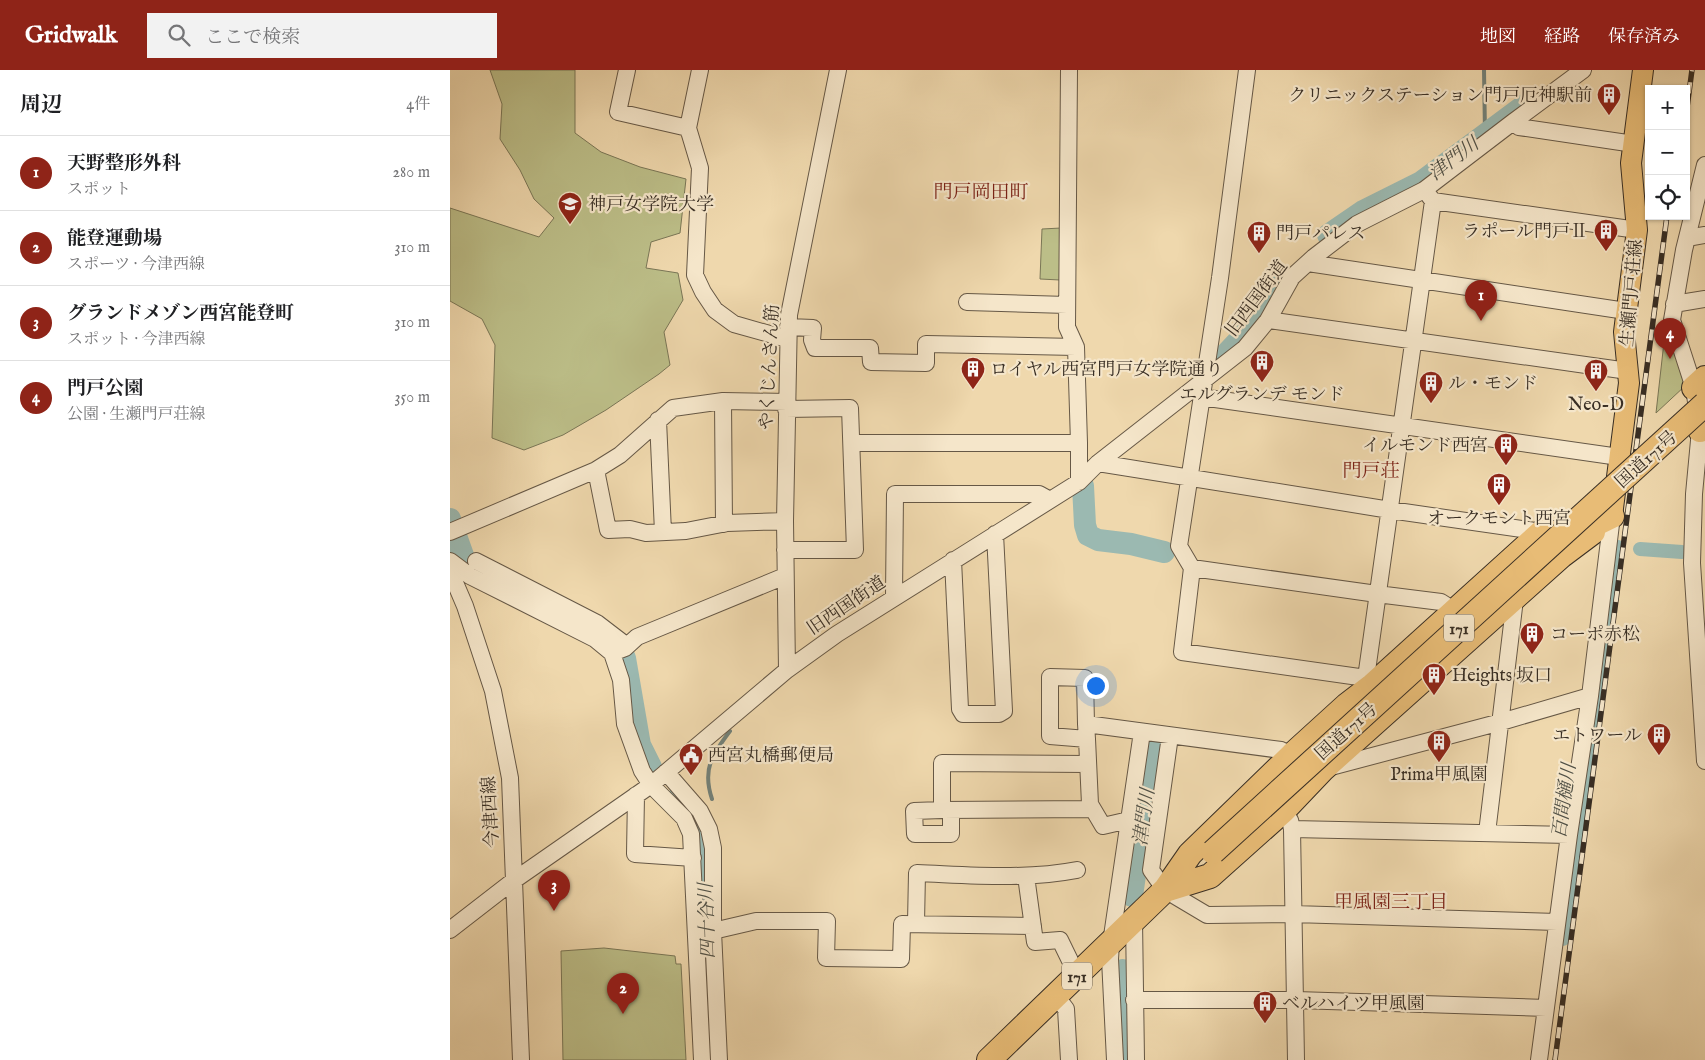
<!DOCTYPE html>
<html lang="ja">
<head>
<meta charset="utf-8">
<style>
  :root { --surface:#fff; --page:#f2f2f2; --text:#202124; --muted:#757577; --line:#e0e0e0; --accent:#8f2418 }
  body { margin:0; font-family:"IM FELL English","Noto Serif JP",serif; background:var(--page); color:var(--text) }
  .controls { position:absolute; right:15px; top:15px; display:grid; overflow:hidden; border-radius:0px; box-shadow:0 1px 4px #0004 }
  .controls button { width:45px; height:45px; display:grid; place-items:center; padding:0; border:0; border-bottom:1px solid var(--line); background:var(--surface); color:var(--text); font:25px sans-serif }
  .you { position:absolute; left:645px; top:615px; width:18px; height:18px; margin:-12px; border:4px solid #fff; border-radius:50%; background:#1a73e8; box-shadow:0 0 0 8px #1a73e833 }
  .badge { display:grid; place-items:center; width:32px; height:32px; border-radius:50%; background:var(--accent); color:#fff; font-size:16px; font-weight:700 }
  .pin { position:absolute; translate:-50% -41px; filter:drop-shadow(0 1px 2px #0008) }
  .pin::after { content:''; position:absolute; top:26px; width:18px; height:15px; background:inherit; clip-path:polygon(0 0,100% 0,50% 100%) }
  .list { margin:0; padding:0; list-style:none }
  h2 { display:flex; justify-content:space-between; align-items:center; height:65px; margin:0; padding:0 20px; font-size:21px }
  h2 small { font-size:16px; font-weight:400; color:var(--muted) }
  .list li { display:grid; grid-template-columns:32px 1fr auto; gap:15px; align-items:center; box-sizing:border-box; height:75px; padding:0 20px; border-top:1px solid var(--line) }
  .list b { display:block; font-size:19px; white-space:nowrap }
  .list p { margin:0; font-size:16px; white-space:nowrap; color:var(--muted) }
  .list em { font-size:16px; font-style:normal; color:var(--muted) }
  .icon { flex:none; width:28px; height:28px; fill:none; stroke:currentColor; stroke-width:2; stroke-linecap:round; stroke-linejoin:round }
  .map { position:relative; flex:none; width:1255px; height:990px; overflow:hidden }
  header { display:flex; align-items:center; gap:30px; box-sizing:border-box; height:70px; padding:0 25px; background:var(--accent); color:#fff }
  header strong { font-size:24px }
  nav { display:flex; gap:28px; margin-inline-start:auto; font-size:18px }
  .search { width:350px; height:45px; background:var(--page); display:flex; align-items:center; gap:12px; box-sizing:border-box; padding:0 18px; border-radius:0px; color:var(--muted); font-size:19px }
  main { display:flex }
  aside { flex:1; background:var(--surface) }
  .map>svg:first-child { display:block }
</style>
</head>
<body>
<header>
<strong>Gridwalk</strong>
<div class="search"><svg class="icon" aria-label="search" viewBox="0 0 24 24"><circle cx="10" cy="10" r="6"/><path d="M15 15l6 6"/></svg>ここで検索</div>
<nav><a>地図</a><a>経路</a><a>保存済み</a></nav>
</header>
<main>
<aside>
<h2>周辺<small>4件</small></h2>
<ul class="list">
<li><span class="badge">1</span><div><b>天野整形外科</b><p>スポット</p></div><em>280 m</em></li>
<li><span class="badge">2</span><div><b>能登運動場</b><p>スポーツ · 今津西線</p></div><em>310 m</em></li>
<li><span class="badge">3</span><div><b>グランドメゾン西宮能登町</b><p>スポット · 今津西線</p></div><em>310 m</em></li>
<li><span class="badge">4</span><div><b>門戸公園</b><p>公園 · 生瀬門戸荘線</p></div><em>350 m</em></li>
</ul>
</aside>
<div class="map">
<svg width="1255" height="990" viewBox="0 0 1255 990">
  <rect width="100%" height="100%" fill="#efd8ad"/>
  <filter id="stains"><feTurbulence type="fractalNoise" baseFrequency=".004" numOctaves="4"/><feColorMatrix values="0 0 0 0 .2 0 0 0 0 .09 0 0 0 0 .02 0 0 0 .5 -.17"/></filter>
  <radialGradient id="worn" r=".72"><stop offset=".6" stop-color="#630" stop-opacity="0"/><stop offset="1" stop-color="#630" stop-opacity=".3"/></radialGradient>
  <path fill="#bcbe88" stroke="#7a7656" d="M40,0H125V63L151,82L190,97L236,109L230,163L201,172L196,198L228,203L233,230L214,262L220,295L209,304L156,340L113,365L74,380L42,368L45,275L32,249L0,231V138L89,167L104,148L84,129L70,100L50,69L52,34Z
    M611,158L610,210L590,209L592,159Z
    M1220,262L1236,315L1206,343L1215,263Z
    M154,878L225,886L226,894H231L236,990H113L111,881Z"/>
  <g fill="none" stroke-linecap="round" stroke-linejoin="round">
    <path stroke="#738179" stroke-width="4" d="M1034,0L1035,63
      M262,729C252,699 262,685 280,661"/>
    <path stroke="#9bb9b1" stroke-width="14" d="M1190,479L1232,482
      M1113,869L1168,477"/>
    <path stroke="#9bb9b1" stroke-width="22" d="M878,165L913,141L971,112L1076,34
      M774,286L803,255L834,208
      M633,416L635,455L638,465L648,470L681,474L714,482
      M0,449L15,491L23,500L43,510
      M151,566L161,571L175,588L190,675L201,697
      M228,728L245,748L253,777L256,843
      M682,826L705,668
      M673,900L676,990"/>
    <defs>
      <path id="minor" d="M177,0L168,42L238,58L250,0
        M619,0L617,257L626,277L629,373V412
        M797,0L770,208L729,476L742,498L732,582L916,608L923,615
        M1063,52L1069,57L1184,74
        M238,58L250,98L245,205L253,222L265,240L284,254L337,269
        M1255,95L1234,180L1222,250L1244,318L1250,360L1244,424L1242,493L1255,691
        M977,123L983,131L1187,160
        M1237,168L1255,165
        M858,193L1176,241
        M517,232L617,235
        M1224,234L1255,229
        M818,250L1178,301
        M338,257L363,258L362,270L365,278H420L421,292L476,293V274L626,277
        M751,327L1169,387
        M273,331L274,454
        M208,350L213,462
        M402,373H629
        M648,393L940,440L1092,462
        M146,400L158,460L180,459L196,463L236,461L277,453L335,451
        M0,462L146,400L170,385L223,338L273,331L337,332
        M335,480H405L400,338L336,339
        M503,490L510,639L513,644H549L554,641L545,464
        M0,491L20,506L145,569L162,583L171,610L175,654L192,701L201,715L234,748L241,764L252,990
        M26,491L147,553L177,576
        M742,498L927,524L991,532L1005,541
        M0,501L15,536L43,621L60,708L71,990
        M444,527L445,424H589L600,430
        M162,583L175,578L187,567L335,506
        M337,600L335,451L339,245L388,0
        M916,608L983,131
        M636,654L637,669L600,666V607L635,608L636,654L831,680L842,685
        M720,666L701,800L715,820L757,845L843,844L1107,852
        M637,669L640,734L653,756L679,750
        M638,694L492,693V740L642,739
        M877,698L1051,652L1140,626
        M216,702L250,741L259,759L263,778V861L269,990
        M186,725L185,784L243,788
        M492,740L464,741L465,764H501V740
        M840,750L842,759L846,990
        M842,759L1119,765
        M1037,763L1065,529L1062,525
        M576,806L585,872L610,870L627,905
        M684,850L686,990
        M466,853L467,803C520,805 575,810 627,800
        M0,860L63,811L201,715L337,600L387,564L629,412L648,393L795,278L818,250L842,207L864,187L907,154L974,120L1063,52L1133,0
        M263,861L306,851H377L376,888L451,889L452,854L583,856
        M606,926L616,939L619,990
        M684,930H846L1096,938
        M665,990L660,889L661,873L692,662
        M1089,990L1119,765L1140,626L1162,446"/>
      <path id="major" d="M1162,446L1179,313L1174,262L1187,160L1181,93L1193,0"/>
      <path id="highway" d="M1244,318L1255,308
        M1250,360L1255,356
        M715,820L740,784L842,685L897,635L923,615L1092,462L1123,465L1162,446
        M715,820L760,806L834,740L873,699L1111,486L1143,462
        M539,990L715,820L726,811"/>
    </defs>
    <use href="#minor" stroke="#665846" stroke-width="18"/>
    <use href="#major" stroke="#382e24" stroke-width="22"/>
    <use href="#highway" stroke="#382e24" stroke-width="26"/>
    <use href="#minor" stroke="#f5e6ca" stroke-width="16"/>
    <use href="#major" stroke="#e8bc76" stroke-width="20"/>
    <use href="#highway" stroke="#e8bc76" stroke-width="24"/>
    <defs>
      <path id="rail" d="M1236,45L1242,0
        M1105,990L1217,146"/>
    </defs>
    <use href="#rail" stroke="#382e24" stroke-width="5.5"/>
    <use href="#rail" stroke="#f5e6ca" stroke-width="4" stroke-dasharray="11" stroke-linecap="butt"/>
    <defs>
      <path id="highway-bridge" d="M763,782L1255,334"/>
    </defs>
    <use href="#highway-bridge" stroke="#382e24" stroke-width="26" stroke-linecap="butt"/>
    <use href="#highway-bridge" stroke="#e8bc76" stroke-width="24"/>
  </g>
  <defs>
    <symbol id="building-pin" viewBox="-11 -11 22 30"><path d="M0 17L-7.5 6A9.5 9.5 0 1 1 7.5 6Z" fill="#8f2418" stroke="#f5e6ca"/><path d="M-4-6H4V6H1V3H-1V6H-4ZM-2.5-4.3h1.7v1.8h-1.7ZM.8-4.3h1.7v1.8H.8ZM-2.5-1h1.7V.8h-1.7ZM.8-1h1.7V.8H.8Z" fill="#fff"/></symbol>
    <symbol id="university-pin" viewBox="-11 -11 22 30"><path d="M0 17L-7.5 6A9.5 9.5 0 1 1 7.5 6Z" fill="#8f2418" stroke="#f5e6ca"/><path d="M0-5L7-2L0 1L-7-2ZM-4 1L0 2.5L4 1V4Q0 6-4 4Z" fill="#fff"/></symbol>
    <symbol id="civic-pin" viewBox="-11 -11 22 30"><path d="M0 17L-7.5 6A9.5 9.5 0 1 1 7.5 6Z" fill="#8f2418" stroke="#f5e6ca"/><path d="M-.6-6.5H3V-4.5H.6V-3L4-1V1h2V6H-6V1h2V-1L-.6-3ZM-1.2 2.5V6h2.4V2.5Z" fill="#fff"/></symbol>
  </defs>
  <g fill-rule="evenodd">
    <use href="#building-pin" x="1145" y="11" width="28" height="38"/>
    <use href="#university-pin" x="106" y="120" width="28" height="38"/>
    <use href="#building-pin" x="1142" y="147" width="28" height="38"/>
    <use href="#building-pin" x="795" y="149" width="28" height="38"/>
    <use href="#building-pin" x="798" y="278" width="28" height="38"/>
    <use href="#building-pin" x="509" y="285" width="28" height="38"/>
    <use href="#building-pin" x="1132" y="287" width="28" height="38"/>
    <use href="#building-pin" x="967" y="299" width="28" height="38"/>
    <use href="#building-pin" x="1042" y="361" width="28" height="38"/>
    <use href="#building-pin" x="1035" y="401" width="28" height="38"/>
    <use href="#building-pin" x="1068" y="550" width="28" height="38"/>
    <use href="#building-pin" x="970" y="591" width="28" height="38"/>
    <use href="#building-pin" x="1195" y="651" width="28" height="38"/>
    <use href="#building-pin" x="975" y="658" width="28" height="38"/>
    <use href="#civic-pin" x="227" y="671" width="28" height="38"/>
    <use href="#building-pin" x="801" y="919" width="28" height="38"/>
  </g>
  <g text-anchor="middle" stroke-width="4.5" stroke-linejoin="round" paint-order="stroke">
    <g fill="#f5e6ca" stroke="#716556" stroke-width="1">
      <rect x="994" y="544.5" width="30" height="27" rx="4"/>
      <rect x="612" y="892.5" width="30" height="27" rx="4"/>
    </g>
    <g font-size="16" font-weight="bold" fill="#382e24">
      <text x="1009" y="564">171</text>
      <text x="627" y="912">171</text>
    </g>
    <g font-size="18" fill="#382e24" stroke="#f5e6ca" text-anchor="start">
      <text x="1142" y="31" text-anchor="end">クリニックステーション門戸厄神駅前</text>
      <text x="138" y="140">神戸女学院大学</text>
      <text x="1138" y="167" text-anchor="end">ラポール門戸Ⅱ</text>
      <text x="826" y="169">門戸パレス</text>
      <text x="540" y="305">ロイヤル西宮門戸女学院通り</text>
      <text x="998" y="319">ル・モンド</text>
      <text x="812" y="330" text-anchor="middle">エルグランデ モンド</text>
      <text x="1146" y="340" text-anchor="middle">Neo-D</text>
      <text x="1038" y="381" text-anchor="end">イルモンド西宮</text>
      <text x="1049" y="454" text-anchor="middle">オークモント西宮</text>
      <text x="1100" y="570">コーポ赤松</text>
      <text x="1002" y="611">Heights 坂口</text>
      <text x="1192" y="671" text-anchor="end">エトワール</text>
      <text x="258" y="691">西宮丸橋郵便局</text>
      <text x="989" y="710" text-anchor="middle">Prima甲風園</text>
      <text x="832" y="939">ベルハイツ甲風園</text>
    </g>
    <g font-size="18" fill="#382e24" stroke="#f5e6ca">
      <text transform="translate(1181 223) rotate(-85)" y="6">生瀬門戸荘線</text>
      <text transform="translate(806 228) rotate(-53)" y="6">旧西国街道</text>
      <text transform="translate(319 297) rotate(-87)" y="6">やくじんさん筋</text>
      <text transform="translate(1196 389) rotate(-42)" y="6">国道171号</text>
      <text transform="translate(396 535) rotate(-34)" y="6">旧西国街道</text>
      <text transform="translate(896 661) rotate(-42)" y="6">国道171号</text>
      <text transform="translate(40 742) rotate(-93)" y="6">今津西線</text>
    </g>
    <g font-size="19" font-style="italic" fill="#515147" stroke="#f5e6ca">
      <text transform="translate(1003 88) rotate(-37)" y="7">津門川</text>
      <text transform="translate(1113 731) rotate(-82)" y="7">百間樋川</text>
      <text transform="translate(693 747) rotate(-82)" y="7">津門川</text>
      <text transform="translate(256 851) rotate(-92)" y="7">四十谷川</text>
    </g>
    <g font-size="19" fill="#7a1f14" stroke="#f5e6ca">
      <text x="531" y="128">門戸岡田町</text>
      <text x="921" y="407">門戸荘</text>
      <text x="941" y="838">甲風園三丁目</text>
    </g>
  </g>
  <rect width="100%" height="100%" filter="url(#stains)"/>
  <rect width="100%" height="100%" fill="url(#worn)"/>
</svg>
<div class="controls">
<button>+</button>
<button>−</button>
<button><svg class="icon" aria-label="locate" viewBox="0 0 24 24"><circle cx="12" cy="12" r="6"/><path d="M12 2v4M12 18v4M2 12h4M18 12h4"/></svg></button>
</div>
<div class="you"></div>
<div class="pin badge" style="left:1031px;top:251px">1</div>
<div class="pin badge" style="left:173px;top:944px">2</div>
<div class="pin badge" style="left:104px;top:841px">3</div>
<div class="pin badge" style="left:1220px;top:289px">4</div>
</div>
</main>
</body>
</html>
